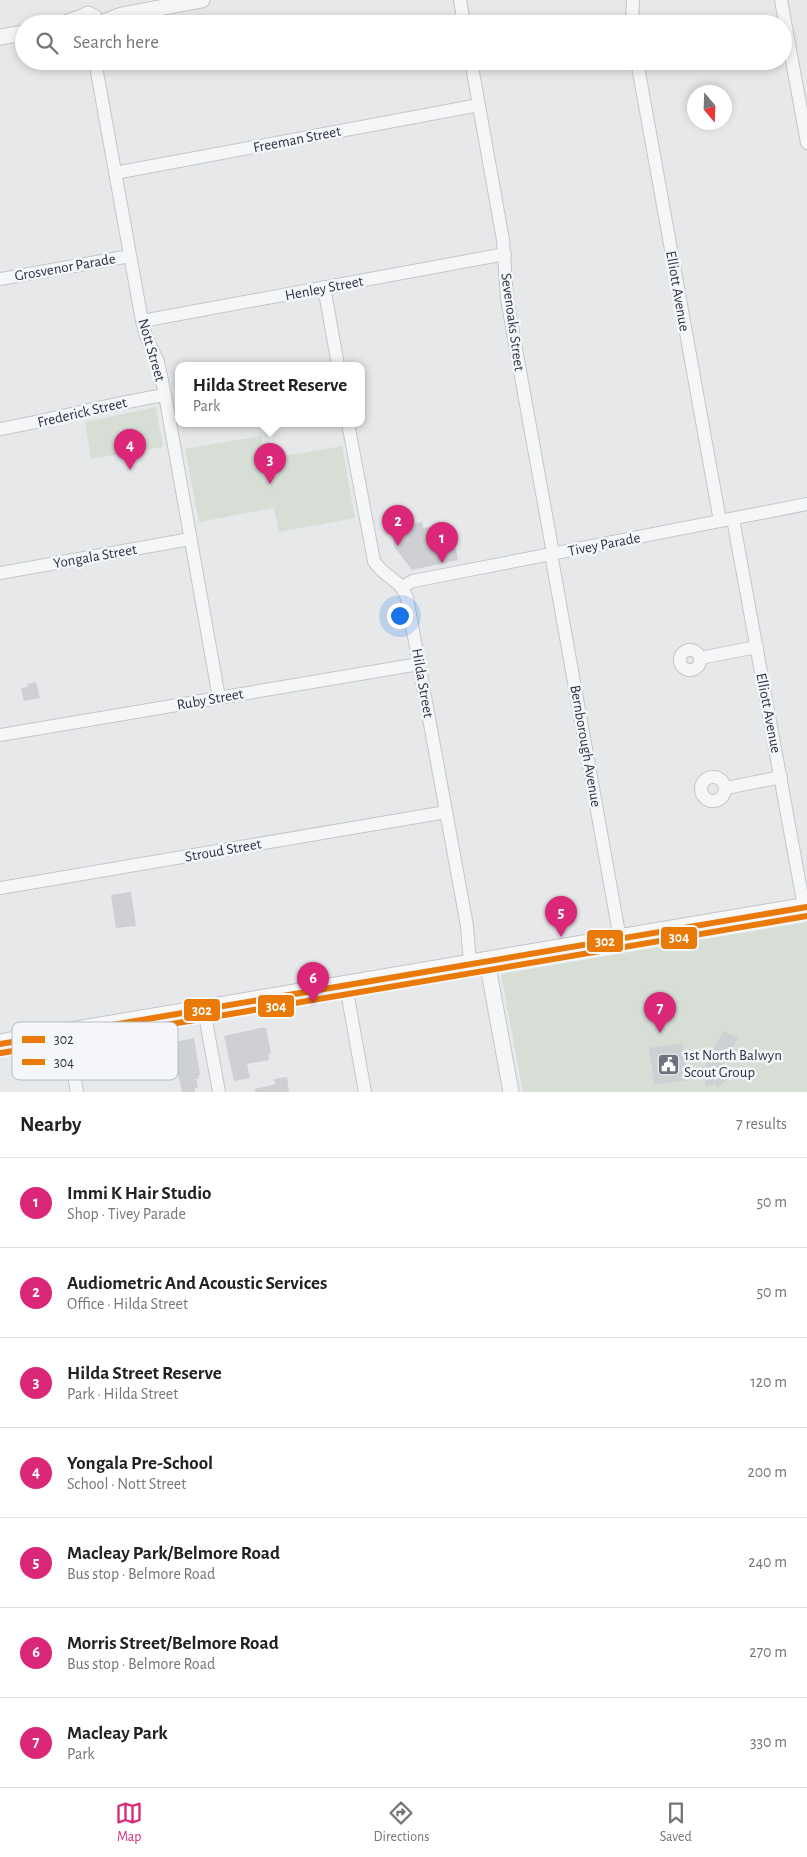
<!DOCTYPE html>
<html lang="en">
<head>
<meta charset="utf-8">
<style>
  :root { --surface:#fff; --page:#f6f6f6; --text:#222; --muted:#767676; --line:#e0e0e0; --accent:#db2777 }
  body { margin:0; font-family:"Alegreya Sans",sans-serif; background:var(--page); color:var(--text) }
  .compass { position:absolute; left:687px; top:85px; width:45px; height:45px; border-radius:50%; background:var(--surface); box-shadow:0 2px 8px #0003; rotate:161deg }
  .you { position:absolute; left:399px; top:615px; width:18px; height:18px; margin:-12px; border:4px solid #fff; border-radius:50%; background:#1a73e8; box-shadow:0 0 0 8px #1a73e833 }
  .badge { display:grid; place-items:center; width:32px; height:32px; border-radius:50%; background:var(--accent); color:#fff; font-size:16px; font-weight:700 }
  .pin { position:absolute; translate:-50% -41px; filter:drop-shadow(0 1px 2px #0008) }
  .pin::after { content:''; position:absolute; top:26px; width:18px; height:15px; background:inherit; clip-path:polygon(0 0,100% 0,50% 100%) }
  .popup { position:absolute; left:175px; top:362px; width:190px; height:65px; box-sizing:border-box; display:grid; place-content:center; border-radius:10px; background:var(--surface); filter:drop-shadow(0 1px 4px #0005); font-size:16px; white-space:nowrap; color:var(--muted) }
  .popup b { font-size:19px; color:var(--text) }
  .popup::after { content:''; position:absolute; left:50%; top:100%; margin-left:-10px; border:10px solid transparent; border-top-color:var(--surface) }
  .list { margin:0; padding:0; list-style:none }
  h2 { display:flex; justify-content:space-between; align-items:center; height:65px; margin:0; padding:0 20px; font-size:21px }
  h2 small { font-size:16px; font-weight:400; color:var(--muted) }
  .list li { display:grid; grid-template-columns:32px 1fr auto; gap:15px; align-items:center; box-sizing:border-box; height:90px; padding:0 20px; border-top:1px solid var(--line) }
  .list b { display:block; font-size:19px; white-space:nowrap }
  .list p { margin:0; font-size:16px; white-space:nowrap; color:var(--muted) }
  .list em { font-size:16px; font-style:normal; color:var(--muted) }
  .icon { flex:none; width:28px; height:28px; fill:none; stroke:currentColor; stroke-width:2; stroke-linecap:round; stroke-linejoin:round }
  .map { position:relative; flex:none; width:807px; height:1092px; overflow:hidden }
  .search { position:absolute; background:var(--surface); box-shadow:0 2px 8px #0003; left:15px; right:15px; top:15px; height:55px; display:flex; align-items:center; gap:12px; box-sizing:border-box; padding:0 18px; border-radius:28px; color:var(--muted); font-size:19px }
  .sheet { height:695px; background:var(--surface) }
  nav { display:flex; justify-content:space-around; align-items:center; box-sizing:border-box; height:70px; border-top:1px solid var(--line); background:var(--surface); font-size:14px; color:var(--muted) }
  nav a { display:grid; justify-items:center; gap:2px }
  nav .on { color:var(--accent) }
  .map>svg:first-child { display:block }
</style>
</head>
<body>
<div class="map">
<svg width="807" height="1092" viewBox="0 0 807 1092">
  <rect width="100%" height="100%" fill="#e6e8ea"/>
  <path fill="#d6ded6" d="M156,407L163,447L91,459L85,422Z
    M261,436L266,459L342,446L355,518L279,532L274,508L199,522L185,449Z
    M807,922V1092H523L501,974Z"/>
  <path fill="#ced0d3" d="M422,522L423,528L437,526L440,538L450,536L454,539L458,560L412,570L395,548L392,533L406,531L405,525Z
    M36,682L40,698L24,701L21,688L28,687L27,684Z
    M131,892L136,926L116,928L111,895Z
    M260,1028H266L271,1053L268,1054L269,1060L247,1064L250,1078L234,1081L224,1036Z
    M723,1031L738,1038L722,1067L730,1078L716,1088V1084L706,1086L704,1069Z
    M194,1038L200,1075L198,1076L199,1078L196,1079L198,1087L195,1088V1092H182L171,1043Z
    M682,1043L688,1080L654,1085L649,1048Z
    M287,1077L289,1092H255V1089L275,1084L274,1079Z"/>
  <g fill="none" stroke-linecap="round" stroke-linejoin="round">
    <defs>
      <path id="minor" d="M460,0L464,24
        M781,0L807,143
        M632,24L633,0
        M95,61L142,321L146,336L158,362L165,395L219,698
        M471,61L503,240L507,299L552,548V559L620,939
        M637,61L720,521
        M115,173L479,105
        M0,279L130,256
        M324,287L338,365
        M142,321L505,254
        M348,423L374,561C383,577 400,578 407,598L467,926L470,964
        M0,429C55,419 109,404 165,395
        M733,519L804,907
        M0,573L190,539
        M402,587L413,581L807,504
        M680 660a10 10 0 1 1 20 0a10 10 0 1 1-20 0Z
        M700,658L757,647
        M0,735L419,664
        M701 789a12 12 0 1 1 24 0a12 12 0 1 1-24 0Z
        M726,788L781,777
        M0,888L446,812
        M346,986L365,1092
        M204,1010L219,1092
        M66,1033L77,1092"/>
      <path id="tertiary" d="M62,24L82,17
        M80,24L82,17L88,14L94,17L95,24
        M98,24L122,15L202,0
        M0,37L24,33
        M487,961L511,1092"/>
      <path id="primary" d="M0,1044L807,907"/>
    </defs>
    <use href="#minor" stroke="#c4c6c8" stroke-width="14"/>
    <use href="#tertiary" stroke="#c4c6c8" stroke-width="17"/>
    <use href="#primary" stroke="#c2c5c8" stroke-width="21"/>
    <use href="#minor" stroke="#f5f6f7" stroke-width="12"/>
    <use href="#tertiary" stroke="#f5f6f7" stroke-width="15"/>
    <use href="#primary" stroke="#f8f8f8" stroke-width="19"/>
    <defs>
      <path id="bus-1" d="M0,1044L807,907"/>
      <path id="bus-2" d="M1,1053L807,916"/>
    </defs>
    <use href="#bus-1" stroke="#f4f6f9" stroke-width="10"/>
    <use href="#bus-2" stroke="#f4f6f9" stroke-width="10"/>
    <use href="#bus-1" stroke="#ea7a07" stroke-width="6"/>
    <use href="#bus-2" stroke="#ea7a07" stroke-width="6"/>
  </g>
  <defs>
    <symbol id="civic-square" viewBox="-11 -11 22 22"><rect x="-9" y="-9" width="18" height="18" rx="4" fill="#6c737f" stroke="#f4f6f9"/><path d="M-.6-6.5H3V-4.5H.6V-3L4-1V1h2V6H-6V1h2V-1L-.6-3ZM-1.2 2.5V6h2.4V2.5Z" fill="#fff"/></symbol>
  </defs>
  <g fill-rule="evenodd">
    <use href="#civic-square" x="656" y="1052" width="25" height="25"/>
  </g>
  <g text-anchor="middle" stroke-width="5" stroke-linejoin="round" paint-order="stroke">
    <g font-size="15" fill="#2b3445" stroke="#f4f6f9">
      <text transform="translate(297 139) rotate(-11)" y="5">Freeman Street</text>
      <text transform="translate(65 267) rotate(-10)" y="5">Grosvenor Parade</text>
      <text transform="translate(324 288) rotate(-11)" y="5">Henley Street</text>
      <text transform="translate(678 291) rotate(80)" y="5">Elliott Avenue</text>
      <text transform="translate(513 322) rotate(82)" y="5">Sevenoaks Street</text>
      <text transform="translate(152 350) rotate(74)" y="5">Nott Street</text>
      <text transform="translate(82 412) rotate(-13)" y="5">Frederick Street</text>
      <text transform="translate(604 544) rotate(-11)" y="5">Tivey Parade</text>
      <text transform="translate(95 556) rotate(-10)" y="5">Yongala Street</text>
      <text transform="translate(423 683) rotate(80)" y="5">Hilda Street</text>
      <text transform="translate(210 699) rotate(-10)" y="5">Ruby Street</text>
      <text transform="translate(769 713) rotate(79)" y="5">Elliott Avenue</text>
      <text transform="translate(586 746) rotate(80)" y="5">Bernborough Avenue</text>
      <text transform="translate(223 850) rotate(-10)" y="5">Stroud Street</text>
    </g>
    <g font-size="15" fill="#2b3445" stroke="#f4f6f9" text-anchor="start">
      <text x="684" y="1060">1st North Balwyn<tspan x="684" dy="17">Scout Group</tspan></text>
    </g>
  </g>
  <rect x="12" y="1022" width="166" height="58" rx="8" fill="#f4f6f9" stroke="#b8bcc3" stroke-width="1"/>
  <rect x="22" y="1036" width="23" height="7" fill="#ea7a07"/>
  <rect x="22" y="1059" width="23" height="6" fill="#ea7a07"/>
  <g font-size="14" fill="#2b3445">
    <text x="54" y="1044">302</text>
    <text x="54" y="1067">304</text>
  </g>
  <g stroke="#f4f6f9" stroke-width="2">
    <rect x="660" y="926" width="38" height="24" rx="5" fill="#ea7a07"/>
    <rect x="586" y="929" width="38" height="24" rx="5" fill="#ea7a07"/>
    <rect x="257" y="994" width="38" height="24" rx="5" fill="#ea7a07"/>
    <rect x="183" y="998" width="38" height="24" rx="5" fill="#ea7a07"/>
  </g>
  <g font-size="14" text-anchor="middle" font-weight="bold" fill="#fff">
    <text x="679" y="942">304</text>
    <text x="605" y="946">302</text>
    <text x="276" y="1011">304</text>
    <text x="202" y="1015">302</text>
  </g>
</svg>
<svg class="compass" viewBox="-18 -18 36 36"><path d="M0-13l5 13h-10z" fill="#e53935"/><path d="M0 13l5-13h-10z" fill="#767676"/></svg>
<div class="you"></div>
<div class="pin badge" style="left:442px;top:563px">1</div>
<div class="pin badge" style="left:398px;top:546px">2</div>
<div class="pin badge" style="left:270px;top:484px">3</div>
<div class="popup"><b>Hilda Street Reserve</b>Park</div>
<div class="pin badge" style="left:130px;top:470px">4</div>
<div class="pin badge" style="left:561px;top:937px">5</div>
<div class="pin badge" style="left:313px;top:1003px">6</div>
<div class="pin badge" style="left:660px;top:1033px">7</div>
<div class="search"><svg class="icon" aria-label="search" viewBox="0 0 24 24"><circle cx="10" cy="10" r="6"/><path d="M15 15l6 6"/></svg>Search here</div>
</div>
<section class="sheet">
<h2>Nearby<small>7 results</small></h2>
<ul class="list">
<li><span class="badge">1</span><div><b>Immi K Hair Studio</b><p>Shop · Tivey Parade</p></div><em>50 m</em></li>
<li><span class="badge">2</span><div><b>Audiometric And Acoustic Services</b><p>Office · Hilda Street</p></div><em>50 m</em></li>
<li><span class="badge">3</span><div><b>Hilda Street Reserve</b><p>Park · Hilda Street</p></div><em>120 m</em></li>
<li><span class="badge">4</span><div><b>Yongala Pre-School</b><p>School · Nott Street</p></div><em>200 m</em></li>
<li><span class="badge">5</span><div><b>Macleay Park/Belmore Road</b><p>Bus stop · Belmore Road</p></div><em>240 m</em></li>
<li><span class="badge">6</span><div><b>Morris Street/Belmore Road</b><p>Bus stop · Belmore Road</p></div><em>270 m</em></li>
<li><span class="badge">7</span><div><b>Macleay Park</b><p>Park</p></div><em>330 m</em></li>
</ul>
</section>
<nav>
<a class="on"><svg class="icon" aria-label="map" viewBox="0 0 24 24"><path d="M3 6l6-2 6 2 6-2v14l-6 2-6-2-6 2zM9 4v14M15 6v14"/></svg>Map</a>
<a><svg class="icon" aria-label="directions" viewBox="0 0 24 24"><path d="M12 3l9 9-9 9-9-9zM9 14v-3h6M13 9l2 2-2 2"/></svg>Directions</a>
<a><svg class="icon" aria-label="saved" viewBox="0 0 24 24"><path d="M7 4h10v16l-5-4-5 4z"/></svg>Saved</a>
</nav>
</body>
</html>
